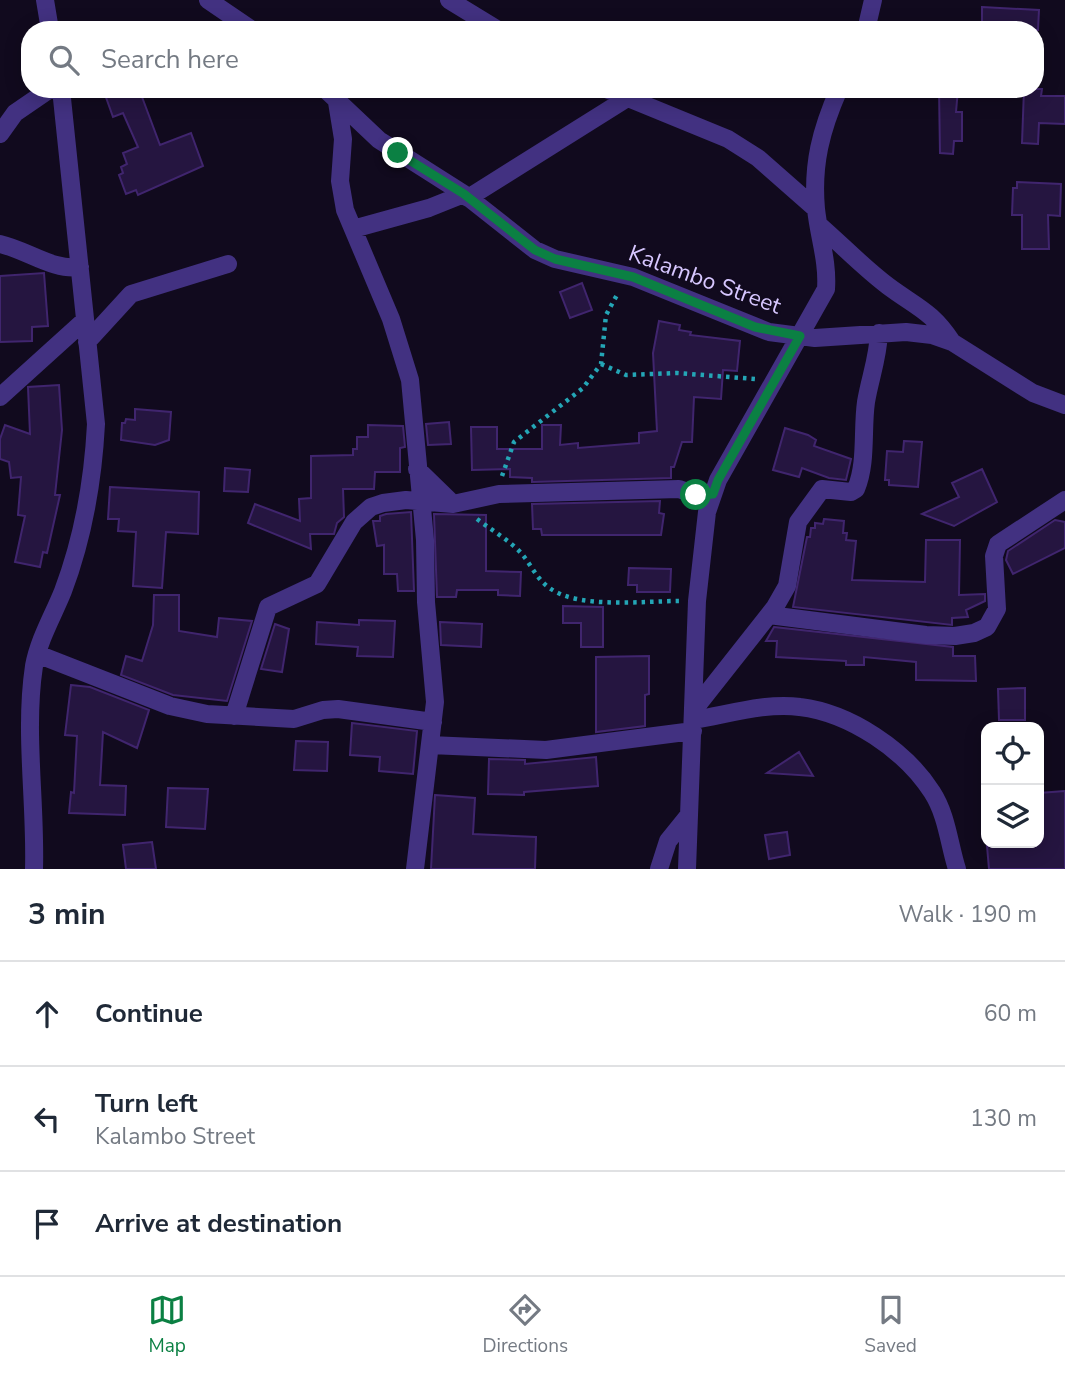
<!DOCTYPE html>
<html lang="en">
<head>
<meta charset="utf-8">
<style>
  :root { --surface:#fff; --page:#f2f2f3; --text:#1f2937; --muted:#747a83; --line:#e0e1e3; --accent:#0b8043 }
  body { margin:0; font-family:"Nunito Sans",sans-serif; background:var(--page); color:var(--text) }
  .controls { position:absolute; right:21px; bottom:21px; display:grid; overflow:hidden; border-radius:14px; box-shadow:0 4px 18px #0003 }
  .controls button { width:63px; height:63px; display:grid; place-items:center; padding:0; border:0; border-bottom:2px solid var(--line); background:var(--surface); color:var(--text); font:35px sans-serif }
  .stop { position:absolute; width:21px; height:21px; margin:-16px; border:5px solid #0b8043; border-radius:50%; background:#fff }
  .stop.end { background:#0b8043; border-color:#fff; box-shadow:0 2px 7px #0008 }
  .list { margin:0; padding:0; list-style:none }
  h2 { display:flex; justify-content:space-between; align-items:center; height:91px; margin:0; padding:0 28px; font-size:30px }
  h2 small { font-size:23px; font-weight:400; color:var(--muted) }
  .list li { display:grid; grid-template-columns:46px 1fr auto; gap:21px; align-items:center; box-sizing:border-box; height:105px; padding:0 28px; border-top:2px solid var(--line) }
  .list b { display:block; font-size:26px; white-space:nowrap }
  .list p { margin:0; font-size:23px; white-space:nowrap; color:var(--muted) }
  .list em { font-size:23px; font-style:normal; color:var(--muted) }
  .icon { flex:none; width:38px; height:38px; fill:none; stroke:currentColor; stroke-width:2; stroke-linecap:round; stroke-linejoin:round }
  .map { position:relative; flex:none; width:1065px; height:869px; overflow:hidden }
  .search { position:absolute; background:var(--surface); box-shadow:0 4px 18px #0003; left:21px; right:21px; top:21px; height:77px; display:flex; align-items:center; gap:18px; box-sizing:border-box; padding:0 24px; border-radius:28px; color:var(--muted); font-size:26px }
  .sheet { height:406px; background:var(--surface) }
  nav { display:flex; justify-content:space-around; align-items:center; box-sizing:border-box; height:98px; border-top:2px solid var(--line); background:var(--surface); font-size:19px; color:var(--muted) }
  nav a { display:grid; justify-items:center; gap:4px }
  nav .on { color:var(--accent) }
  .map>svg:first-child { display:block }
</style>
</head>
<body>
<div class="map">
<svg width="1065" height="869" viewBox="0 0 1065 869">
  <rect width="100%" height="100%" fill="#110a1e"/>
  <path fill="#251540" stroke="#40256e" stroke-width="2" d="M982,7L1039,10L1038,30H982Z
    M103,89H139L160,145L191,133L203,166L138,195L136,190L126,194L119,175L123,173L121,167L127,164L123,153L138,147L123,113L113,117Z
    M939,89H958L956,112H962V141H954L953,154L940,153Z
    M1024,89H1042L1041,96H1065V124L1039,123L1038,144L1022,143Z
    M1017,182L1061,184L1060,216L1048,215L1049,249H1022V215H1012L1013,188H1017Z
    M44,273L48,326L32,327V341L0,342V276Z
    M582,283L592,310L570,318L560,292Z
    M659,321L680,325L679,330L691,332L690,335L740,341L737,371L723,370L721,399L694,397L692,442H682L674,467H671V478L532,482V478L510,477V469L472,470L471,427H497V449H542V425H561L560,445L578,443V448L639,443V433L657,431L653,353Z
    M59,385L62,430L55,495H60L47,553L43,552L40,567L15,562L25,516L18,515L21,477L11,478L9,462L0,459V439L5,425L30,434L28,387Z
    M135,409L171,412L169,440L155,445L121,440L122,423H125L126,419L135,420Z
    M449,422L451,444L428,445L426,424Z
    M368,425L403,426L405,447L400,448V472H375L374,489H343L344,517L337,523L334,534H310L311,549L248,523L255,504L300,521L299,499L311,498V456L353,455V449H357V437H368Z
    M785,428L808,435L816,440L814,446L851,459L846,480L829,478L802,468L799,477L773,470Z
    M904,441L922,442L918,487L889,485V480H885L887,451L903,452Z
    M225,468L250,470L248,492L224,491Z
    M982,469L997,502L954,526L922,514L959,497L952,483Z
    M110,487L199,492L198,534L166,532L162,588L133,586L136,532L118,531L119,519H108Z
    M660,501L659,513L664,514L661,535H542L541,529H533L532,504Z
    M411,512L414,591H398L397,574H384V545L377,546L373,521H380V516L386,514Z
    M434,514L486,515V571L521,572L520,596L498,595V590H457L456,597H437Z
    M824,519L844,521L843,533H847L846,540L856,541L852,580L925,582L926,540H960L959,595L985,594V601L966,610L968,617L952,618V625L793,607L807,537H810L811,528H815V523L823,524Z
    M1055,520L1065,522V548L1013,574L1006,560L1008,551Z
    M629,568L671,569L670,592H637V585H628Z
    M154,595H179V631L217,637L219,618L252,621L227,701L173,695L121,675L126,656L142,661L153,625Z
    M563,606L603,607V647H581V623H563Z
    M359,620L395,621L393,657L357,656L358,647L316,644L317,622L359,625Z
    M440,622L482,624L481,647L441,645Z
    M275,624L289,629L282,672L261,669Z
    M774,627L953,647V656H975L976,681L916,680V662L864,657V665H846V661L776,657L777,641H766Z
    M649,656V694L645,695V726L596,732V657Z
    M71,685L90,687L149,710L137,748L103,732L100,785L126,786L125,815L69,813L71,792L74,793L77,736L65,735Z
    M1025,688V720H999L998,689Z
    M352,723L417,731L413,774L379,771L380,757L350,755Z
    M296,741L328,742L327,771L294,770Z
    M799,752L813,776L767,773Z
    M596,757L598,786L524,792V795L488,794L489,759L525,760V764Z
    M168,788L208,789L205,829L166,827Z
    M1065,791V869H989L987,846L1039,843V793Z
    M435,795L475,798L473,834L536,837L535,869H431Z
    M787,832L790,855L769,859L765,835Z
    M152,842L156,869H126L123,845Z"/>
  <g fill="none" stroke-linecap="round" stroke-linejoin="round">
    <path stroke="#24a6b6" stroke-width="4.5" stroke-dasharray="3.5 5" stroke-linecap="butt" d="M601,364L626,375L677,373L755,379
      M502,476L514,442L583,388L601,364L606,315L618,293
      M477,519C490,529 504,537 516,548C530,560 535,579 551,589C580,609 644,601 679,601"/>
    <path stroke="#423181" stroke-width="18" d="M45,0L50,30
      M208,0L252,30
      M449,0L498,30
      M866,30L873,0
      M325,89L379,140L464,194L535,250L555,259L633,277L769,332L815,338L906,332L932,335L952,342L1033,393L1065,405
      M606,89L728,139L758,158L816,209
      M337,102L343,139L340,181L345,210L391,319L410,380L425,540L426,602L435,702L415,869
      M0,134L15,113L50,89
      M468,198L629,97
      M819,225C842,245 864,268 888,286C916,307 932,311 952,342
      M353,229L429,208L464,194
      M0,244C27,250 53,271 80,267
      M87,342L131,294L228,264
      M0,397L84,321
      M417,469L453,504
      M769,615L926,635L955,636L974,633L987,627L997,609L994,556L998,544L1065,500
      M37,654L170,706L207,714L294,719L323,710L338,709L433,722
      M693,711L775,607L787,586L798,522L822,489L851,492L856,489C867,463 862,430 866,402C870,378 878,358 879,333
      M234,716L268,607L317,584L354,522L371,507L383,503L406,500L453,504L499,494L679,489L696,495L713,494
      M693,720C726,715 766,702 800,707C850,713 905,750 932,792C947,815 949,844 957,869
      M430,745L546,750L693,731
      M34,869C36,802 24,732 34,666C39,639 53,616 63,591C83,538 93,481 96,424L61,89
      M659,869L668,841L689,815
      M687,869L697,601L707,512L718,480L826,289C828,261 819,237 816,209C812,164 821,130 839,89"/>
  </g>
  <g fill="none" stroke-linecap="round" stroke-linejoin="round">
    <path stroke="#0b8043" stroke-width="9" d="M398,153L464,194L535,250L555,259L633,277L755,327L800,336L718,480L713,494L696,495"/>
  </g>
  <g text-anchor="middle" stroke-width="5" stroke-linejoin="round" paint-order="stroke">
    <g font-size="23" fill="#d7c7ff" stroke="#110a1e">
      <text transform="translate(705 279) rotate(20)" y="8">Kalambo Street</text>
    </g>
  </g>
</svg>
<div class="controls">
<button><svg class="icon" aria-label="locate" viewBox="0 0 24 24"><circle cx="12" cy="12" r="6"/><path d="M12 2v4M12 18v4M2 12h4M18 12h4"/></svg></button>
<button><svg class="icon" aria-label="layers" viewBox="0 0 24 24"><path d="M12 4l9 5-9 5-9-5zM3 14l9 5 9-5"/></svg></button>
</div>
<div class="stop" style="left:696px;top:495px"></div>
<div class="stop end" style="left:398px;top:153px"></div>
<div class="search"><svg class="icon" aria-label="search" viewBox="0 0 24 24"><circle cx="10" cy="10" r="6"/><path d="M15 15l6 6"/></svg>Search here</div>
</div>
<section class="sheet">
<h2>3 min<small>Walk · 190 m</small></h2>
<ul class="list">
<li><svg class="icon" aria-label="ahead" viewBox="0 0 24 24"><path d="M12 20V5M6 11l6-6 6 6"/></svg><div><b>Continue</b></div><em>60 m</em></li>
<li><svg class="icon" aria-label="left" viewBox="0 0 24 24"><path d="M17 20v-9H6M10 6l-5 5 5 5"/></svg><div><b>Turn left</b><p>Kalambo Street</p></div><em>130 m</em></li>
<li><svg class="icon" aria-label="arrive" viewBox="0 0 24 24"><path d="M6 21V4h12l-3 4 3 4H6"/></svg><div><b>Arrive at destination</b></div></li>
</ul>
</section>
<nav>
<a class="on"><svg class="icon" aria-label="map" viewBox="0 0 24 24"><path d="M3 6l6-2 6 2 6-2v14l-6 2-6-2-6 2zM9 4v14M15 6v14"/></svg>Map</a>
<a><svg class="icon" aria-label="directions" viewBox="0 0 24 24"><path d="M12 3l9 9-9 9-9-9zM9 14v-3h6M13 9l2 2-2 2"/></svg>Directions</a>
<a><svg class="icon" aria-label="saved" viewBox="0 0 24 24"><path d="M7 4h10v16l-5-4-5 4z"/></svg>Saved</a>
</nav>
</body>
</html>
